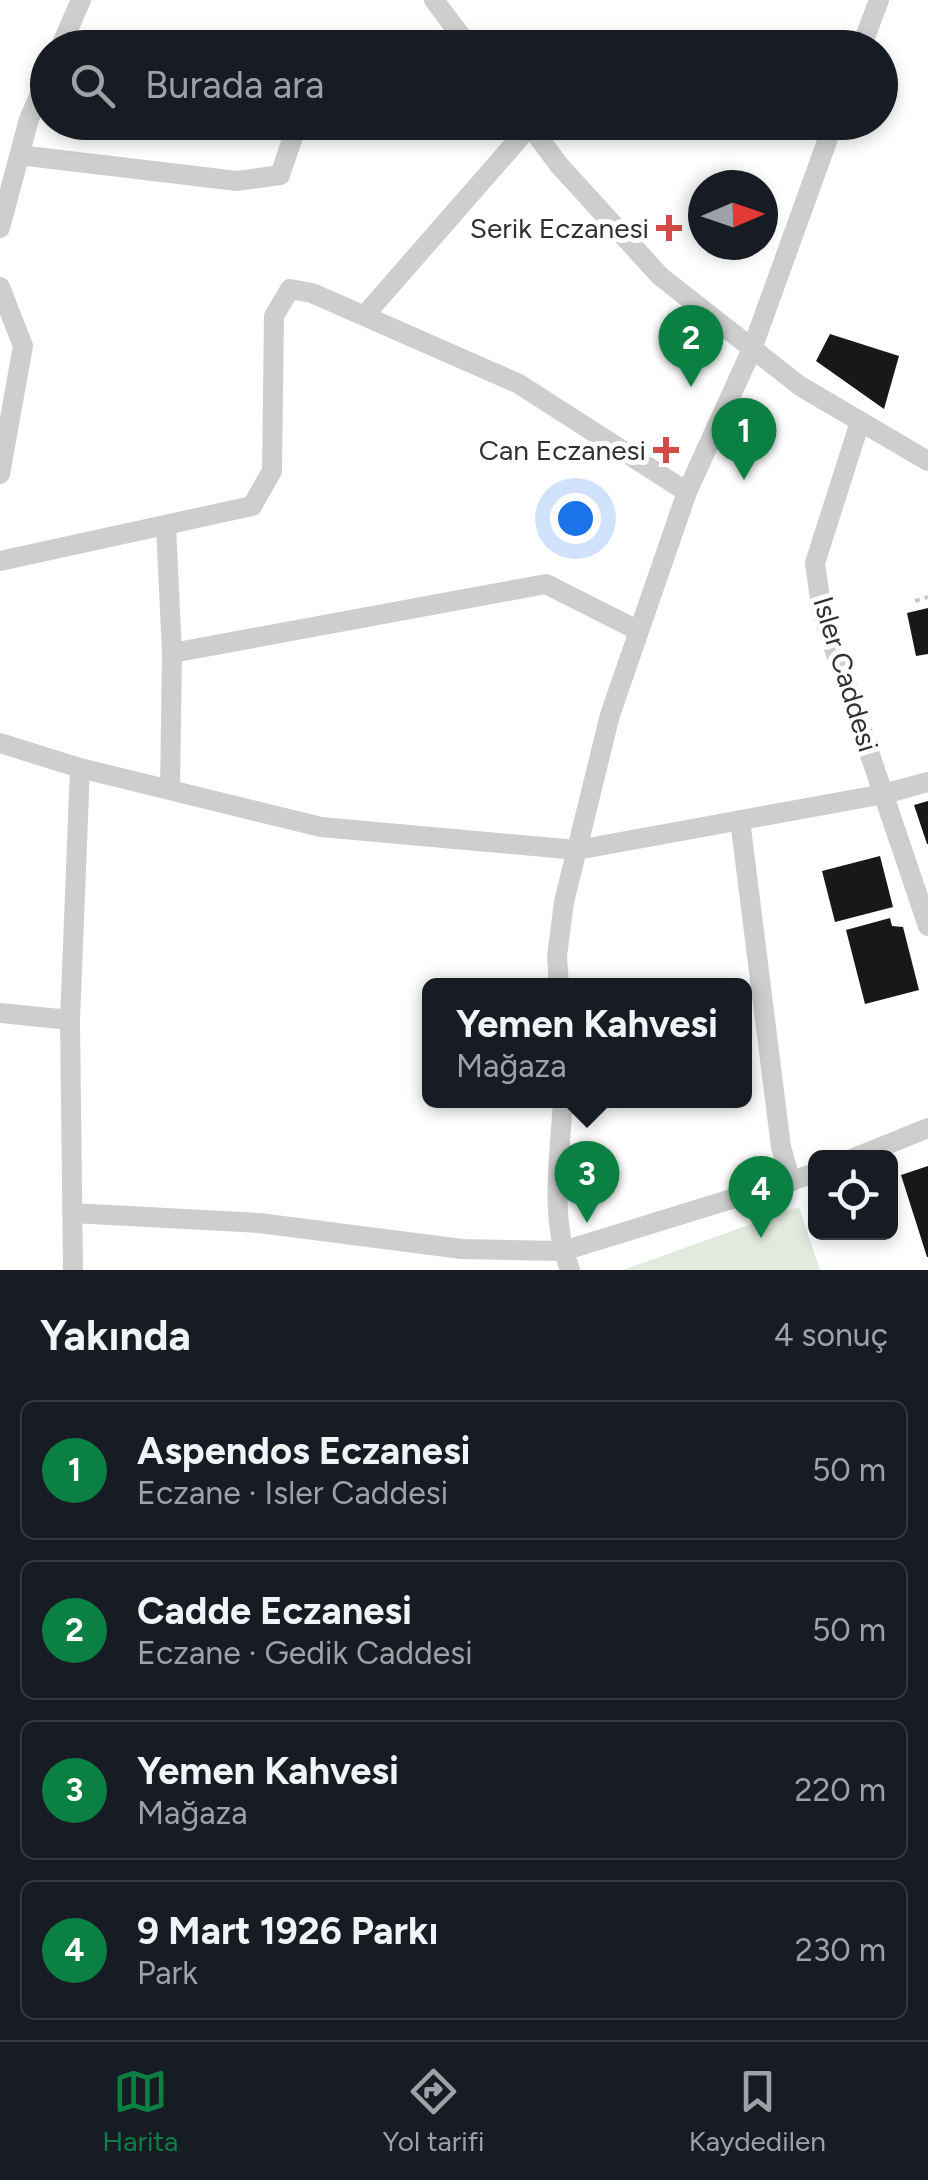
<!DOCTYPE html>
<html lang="tr">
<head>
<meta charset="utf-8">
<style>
  :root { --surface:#171b24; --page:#20242c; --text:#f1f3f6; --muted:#9ea1a6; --line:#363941; --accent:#0b8043 }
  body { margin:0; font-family:Figtree,sans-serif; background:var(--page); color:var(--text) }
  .controls { position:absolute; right:30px; bottom:30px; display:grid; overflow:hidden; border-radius:15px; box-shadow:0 5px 15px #0003 }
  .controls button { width:90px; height:90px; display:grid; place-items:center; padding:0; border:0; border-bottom:2px solid var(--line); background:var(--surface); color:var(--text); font:50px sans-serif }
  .compass { position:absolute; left:688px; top:170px; width:90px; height:90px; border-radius:50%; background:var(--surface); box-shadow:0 5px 15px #0003; rotate:88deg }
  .you { position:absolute; left:575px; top:518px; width:35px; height:35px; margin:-25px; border:8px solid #fff; border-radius:50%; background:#1a73e8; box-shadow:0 0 0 15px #1a73e833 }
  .badge { display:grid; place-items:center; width:65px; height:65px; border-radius:50%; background:var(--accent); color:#fff; font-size:32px; font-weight:700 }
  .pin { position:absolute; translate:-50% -82px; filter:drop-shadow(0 2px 5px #0008) }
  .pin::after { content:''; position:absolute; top:52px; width:35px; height:30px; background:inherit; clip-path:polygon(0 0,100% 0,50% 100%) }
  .popup { position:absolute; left:422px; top:978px; width:330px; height:130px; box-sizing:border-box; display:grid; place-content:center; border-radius:15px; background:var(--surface); filter:drop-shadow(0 2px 8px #0005); font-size:32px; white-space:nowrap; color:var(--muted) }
  .popup b { font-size:38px; color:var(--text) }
  .popup::after { content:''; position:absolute; left:50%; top:100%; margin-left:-20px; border:20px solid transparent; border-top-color:var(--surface) }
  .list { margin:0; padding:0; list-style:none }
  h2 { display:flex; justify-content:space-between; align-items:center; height:130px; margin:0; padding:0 40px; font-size:42px }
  h2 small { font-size:32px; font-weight:400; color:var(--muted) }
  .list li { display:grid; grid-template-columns:65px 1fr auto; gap:30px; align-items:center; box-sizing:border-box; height:140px; margin:0 20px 20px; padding:0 20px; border:2px solid var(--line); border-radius:15px }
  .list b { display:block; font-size:38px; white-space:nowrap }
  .list p { margin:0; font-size:32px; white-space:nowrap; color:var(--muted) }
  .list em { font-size:32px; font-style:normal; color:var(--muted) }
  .icon { flex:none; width:55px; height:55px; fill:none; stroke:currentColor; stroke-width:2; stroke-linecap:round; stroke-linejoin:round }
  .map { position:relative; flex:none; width:928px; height:1270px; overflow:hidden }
  .search { position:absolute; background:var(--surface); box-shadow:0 5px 15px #0003; left:30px; right:30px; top:30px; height:110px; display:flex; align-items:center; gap:25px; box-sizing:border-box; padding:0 35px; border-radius:55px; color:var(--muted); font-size:38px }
  .sheet { height:770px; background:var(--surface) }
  nav { display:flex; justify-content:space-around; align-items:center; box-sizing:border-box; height:140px; border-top:2px solid var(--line); background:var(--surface); font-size:28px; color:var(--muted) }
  nav a { display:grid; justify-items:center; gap:5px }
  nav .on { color:var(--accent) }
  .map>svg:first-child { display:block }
</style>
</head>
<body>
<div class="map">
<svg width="928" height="1270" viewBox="0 0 928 1270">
  <rect width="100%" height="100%" fill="#fff"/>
  <path fill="#e2e9dd" d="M799,1207L820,1270H623Z"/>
  <path fill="#181818" d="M830,334L899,356L884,409L816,361Z
    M928,608V654L916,656L907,613Z
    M928,801V844H927L914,805Z
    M880,856L893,907L835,922L822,871Z
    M890,918L892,926L903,927L919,990L865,1004L846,930Z
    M928,1166V1257H927L901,1175Z"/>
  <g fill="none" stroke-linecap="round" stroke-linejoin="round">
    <path stroke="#c8c8c8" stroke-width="4" stroke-dasharray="5 5" stroke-linecap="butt" d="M915,601L928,597"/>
    <path stroke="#cecece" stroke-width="20" d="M434,0L470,48
      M60,48L81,0
      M861,48L879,0
      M527,122L559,165L660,276L800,386L928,461
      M19,155L237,181L280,175L298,122
      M0,228L29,119L48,76
      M0,287L23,346L0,474
      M364,316L530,126
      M860,422L815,563L822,613L928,926
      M166,526L172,653L170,790
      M0,561L252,506L272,471L274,316L290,289L312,293L519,384L687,492
      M172,653L546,584L639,631
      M0,743L80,768L321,827L577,850L884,794L928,782
      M740,820L781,1147L791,1182
      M559,986L557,956L564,902L610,715L687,492L752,349L834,122
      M0,1013L70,1020
      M563,1100C560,1156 549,1217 570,1270
      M854,1158L928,1128
      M72,1213L259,1223L462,1249L563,1251L816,1173
      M73,1270L70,1020L80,768"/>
  </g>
  <g fill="#d34b47" stroke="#fff" stroke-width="4">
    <path d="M664 213h10v10h10v10h-10v10h-10v-10h-10v-10h10z"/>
    <path d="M661 435h10v10h10v10h-10v10h-10v-10h-10v-10h10z"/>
  </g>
  <g text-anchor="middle" stroke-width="10" stroke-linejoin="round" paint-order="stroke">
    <g font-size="28" fill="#313131" stroke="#fff" text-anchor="end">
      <text x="649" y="238">Serik Eczanesi</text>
      <text x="646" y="460">Can Eczanesi</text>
    </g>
    <g font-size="28" fill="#313131" stroke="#fff">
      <text transform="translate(846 674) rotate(73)" y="10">Isler Caddesi</text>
    </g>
  </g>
</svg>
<div class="controls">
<button><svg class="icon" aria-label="locate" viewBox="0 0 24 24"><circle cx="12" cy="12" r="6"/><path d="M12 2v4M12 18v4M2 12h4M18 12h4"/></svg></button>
</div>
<svg class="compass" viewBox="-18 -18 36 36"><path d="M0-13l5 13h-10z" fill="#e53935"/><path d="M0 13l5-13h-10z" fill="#9ea1a6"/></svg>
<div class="you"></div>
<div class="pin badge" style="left:744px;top:480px">1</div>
<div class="pin badge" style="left:691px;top:387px">2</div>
<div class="pin badge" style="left:587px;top:1223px">3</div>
<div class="popup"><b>Yemen Kahvesi</b>Mağaza</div>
<div class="pin badge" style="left:761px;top:1238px">4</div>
<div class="search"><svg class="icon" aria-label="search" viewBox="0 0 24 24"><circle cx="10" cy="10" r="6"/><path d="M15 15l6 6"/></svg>Burada ara</div>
</div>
<section class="sheet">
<h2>Yakında<small>4 sonuç</small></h2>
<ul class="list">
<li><span class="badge">1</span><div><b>Aspendos Eczanesi</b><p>Eczane · Isler Caddesi</p></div><em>50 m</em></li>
<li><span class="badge">2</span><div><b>Cadde Eczanesi</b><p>Eczane · Gedik Caddesi</p></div><em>50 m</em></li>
<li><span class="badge">3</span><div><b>Yemen Kahvesi</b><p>Mağaza</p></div><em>220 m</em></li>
<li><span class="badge">4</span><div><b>9 Mart 1926 Parkı</b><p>Park</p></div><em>230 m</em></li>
</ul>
</section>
<nav>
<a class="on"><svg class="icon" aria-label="map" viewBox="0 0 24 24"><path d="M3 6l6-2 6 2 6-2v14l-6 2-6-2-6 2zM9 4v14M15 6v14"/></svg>Harita</a>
<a><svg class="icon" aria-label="directions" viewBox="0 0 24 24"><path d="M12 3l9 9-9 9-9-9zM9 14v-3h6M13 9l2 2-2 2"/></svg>Yol tarifi</a>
<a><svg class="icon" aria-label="saved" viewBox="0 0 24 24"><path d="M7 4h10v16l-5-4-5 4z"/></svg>Kaydedilen</a>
</nav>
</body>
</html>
